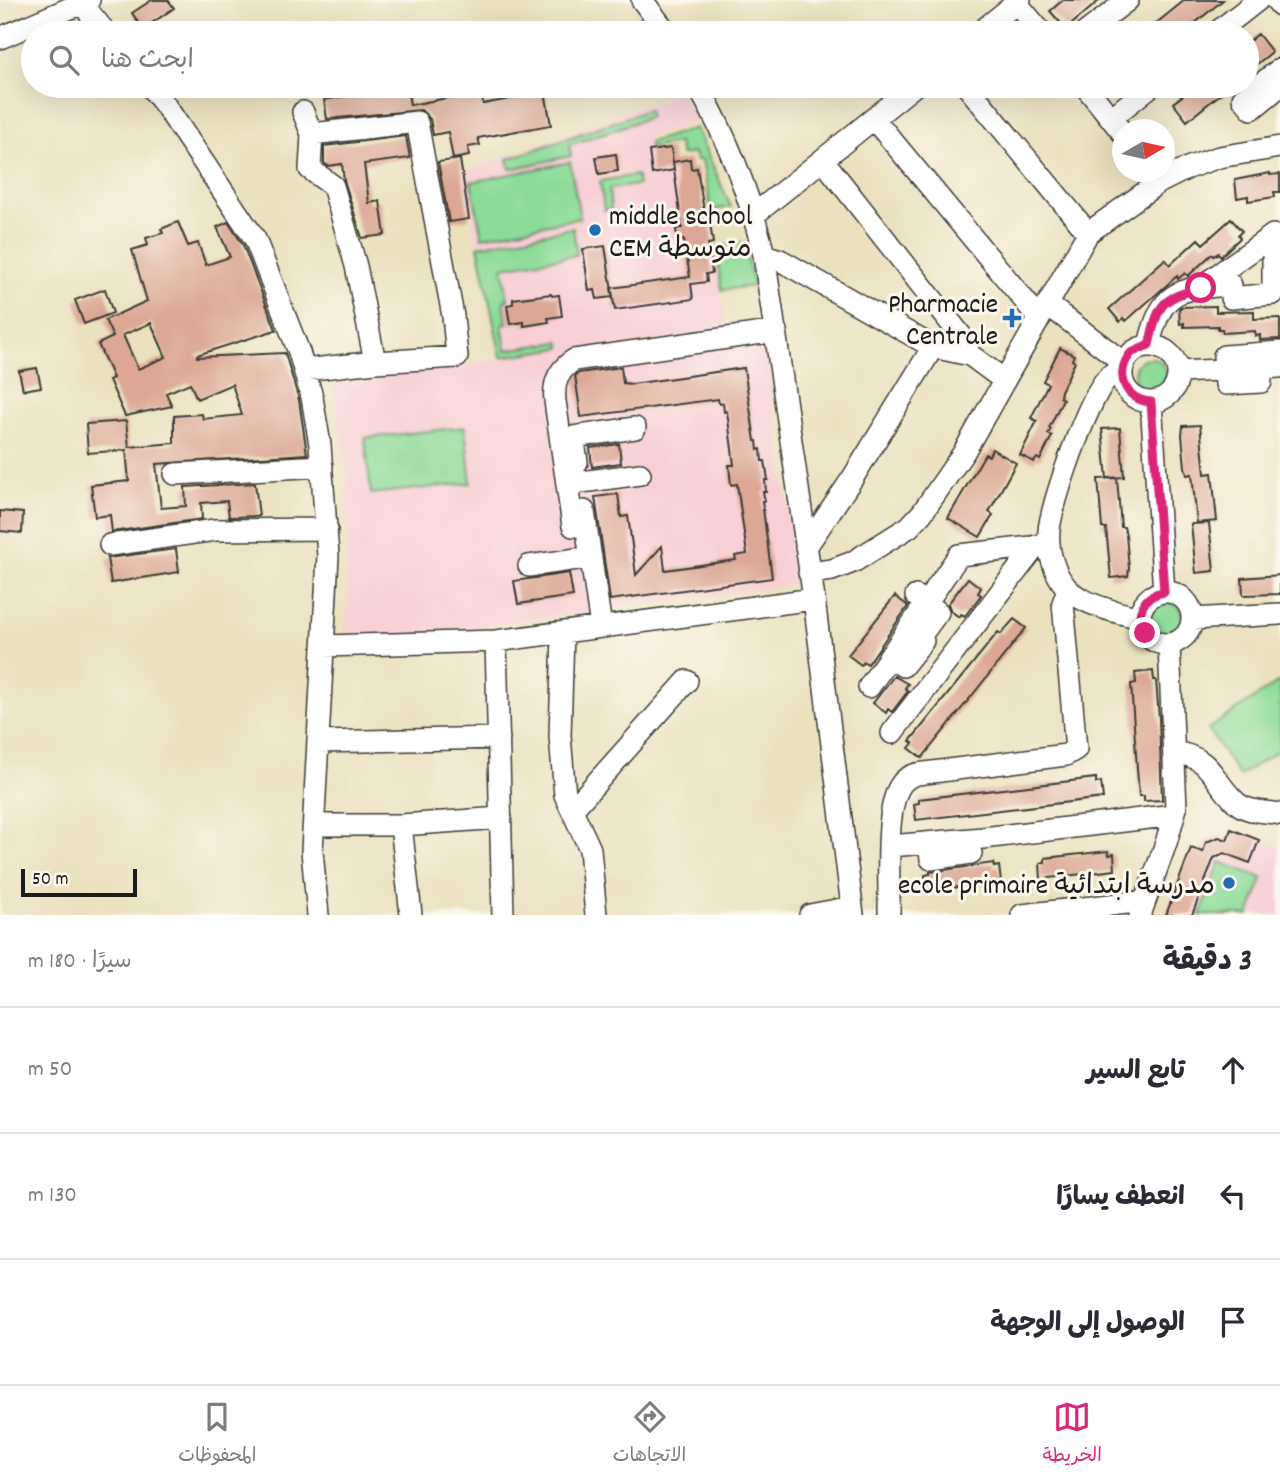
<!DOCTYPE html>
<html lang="ar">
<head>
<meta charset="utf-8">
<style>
  :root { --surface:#fff; --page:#f7f7f7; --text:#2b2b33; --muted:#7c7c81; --line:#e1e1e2; --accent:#db2777 }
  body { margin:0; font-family:Dekko,"Playpen Sans Arabic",sans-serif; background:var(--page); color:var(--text); direction:rtl }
  .compass { position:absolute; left:1112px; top:119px; width:63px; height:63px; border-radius:50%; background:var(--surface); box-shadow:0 7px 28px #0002; rotate:81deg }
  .scale { position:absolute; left:21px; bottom:18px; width:116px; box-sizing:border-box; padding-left:7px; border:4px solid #1c1c1c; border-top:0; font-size:19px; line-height:24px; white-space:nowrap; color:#1c1c1c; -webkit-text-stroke:5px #fbf7ec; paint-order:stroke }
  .stop { position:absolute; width:21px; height:21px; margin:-16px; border:5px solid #db2777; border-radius:50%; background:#fff }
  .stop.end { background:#db2777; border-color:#fff; box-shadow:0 2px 7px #0008 }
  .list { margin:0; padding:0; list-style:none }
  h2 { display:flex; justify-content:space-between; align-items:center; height:91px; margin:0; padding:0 28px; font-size:30px }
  h2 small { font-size:23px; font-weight:400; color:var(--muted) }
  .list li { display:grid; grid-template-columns:46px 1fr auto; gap:21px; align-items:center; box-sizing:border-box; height:126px; padding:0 28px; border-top:2px solid var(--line) }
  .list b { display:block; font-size:26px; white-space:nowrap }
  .list em { font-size:23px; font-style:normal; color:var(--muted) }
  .icon { flex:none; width:38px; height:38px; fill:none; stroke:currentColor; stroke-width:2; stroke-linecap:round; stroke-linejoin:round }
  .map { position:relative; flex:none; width:1280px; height:915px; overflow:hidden; direction:ltr }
  .search { position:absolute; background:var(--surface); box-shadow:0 7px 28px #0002; left:21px; right:21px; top:21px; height:77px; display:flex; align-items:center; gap:18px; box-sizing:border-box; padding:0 24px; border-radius:38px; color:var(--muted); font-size:26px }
  .sheet { height:469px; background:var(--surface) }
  nav { display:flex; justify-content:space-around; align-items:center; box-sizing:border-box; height:98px; border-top:2px solid var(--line); background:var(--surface); font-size:19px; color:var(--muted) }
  nav a { display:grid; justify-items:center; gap:4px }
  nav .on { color:var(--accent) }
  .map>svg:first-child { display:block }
</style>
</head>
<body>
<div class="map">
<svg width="1280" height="915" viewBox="0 0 1280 915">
  <rect width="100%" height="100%" fill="#fbf7ec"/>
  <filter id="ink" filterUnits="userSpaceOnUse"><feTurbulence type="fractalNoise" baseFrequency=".0143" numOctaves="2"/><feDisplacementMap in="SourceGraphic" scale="14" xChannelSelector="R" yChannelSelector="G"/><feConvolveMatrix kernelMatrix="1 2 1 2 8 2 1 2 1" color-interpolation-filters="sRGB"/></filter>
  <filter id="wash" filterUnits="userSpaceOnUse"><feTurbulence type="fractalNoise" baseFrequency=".00686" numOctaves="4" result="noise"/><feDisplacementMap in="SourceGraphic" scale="28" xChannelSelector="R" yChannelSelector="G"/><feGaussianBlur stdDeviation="1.57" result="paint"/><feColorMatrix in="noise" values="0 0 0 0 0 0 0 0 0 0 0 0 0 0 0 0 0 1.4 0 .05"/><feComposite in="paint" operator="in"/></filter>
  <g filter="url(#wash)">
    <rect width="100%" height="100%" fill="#ebe1bf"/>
    <path fill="#f7cfd4" d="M681,92L698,122L647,138L649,150L671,148L673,162L690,159L691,168L697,167L705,217L709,216L711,225H714L716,235L712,236L713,244L727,331L764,327L797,577L796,581L792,585L346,644L347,475L332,383L501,359L462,172Z
      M1230,828L1280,847V915H1165L1191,847L1202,851L1206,842L1218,836L1226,839Z"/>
    <path fill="#8ddb99" stroke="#547c5a" stroke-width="2" d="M648,110L650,117L569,145L571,156L510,169L508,159Z
      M696,128L731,207L711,210L702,160H696L694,153L681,155L678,143L650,148L649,142Z
      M570,162L580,218L482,237L471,182Z
      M637,175L638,185L609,189L611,209L604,210L600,181Z
      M573,228L577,255L503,267L508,300L504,301L507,324L502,325L506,350L560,342L561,348L501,357L478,246Z
      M743,243L754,286L722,290L715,247Z
      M1134 374a16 16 0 1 1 32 0a16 16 0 1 1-32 0Z
      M465,427L471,483L371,494L365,438Z
      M1150 618a16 16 0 1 1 32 0a16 16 0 1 1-32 0Z
      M1280,681V749L1239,776L1208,729Z
      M1220,862L1263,878L1249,915H1200Z"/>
    <g id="blocks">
      <path fill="#dca794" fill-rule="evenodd" d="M152,0H168L174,8L143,29L132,13Z
        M1063,0H1100L1066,29L1050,11Z
        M1185,0H1223L1183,33H1144Z
        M1258,34L1272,52L1247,72V43Z
        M372,86H407L410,105L448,98L446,86H480L483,104L515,98L513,86H544L551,125L478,138L480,145L468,147L469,156L453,159L448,132L433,135L430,119L421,110L327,119L324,100L364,93L363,87Z
        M1195,86H1230L1187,121L1173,103Z
        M406,136L410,158L364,164L369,203L380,201L385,235L362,238L344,180L342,164L328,166L324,163V146Z
        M671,148L674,170L652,174L649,151Z
        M616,154L618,171L599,174L596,157Z
        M460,159L469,219L449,222L438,162Z
        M690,159L691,169L697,168L705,217H709L713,243L708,244L712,273L706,274L707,282L691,284L693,299L615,310L611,288L690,277L684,240L678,241L676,229L682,228L673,162Z
        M1270,173V175L1280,174V192H1274L1275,197L1248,201V196L1237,198L1235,180Z
        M1231,219L1242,231L1238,235L1240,238L1221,256L1218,253L1214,256L1212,254L1188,276L1185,273L1178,279L1177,276L1126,321L1123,318L1120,322L1109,309L1165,259L1170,265L1198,239L1203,244Z
        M178,222L188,246L198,243L206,265L230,257L217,227L228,222L243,245L276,330L197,355V357L285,353L299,400L307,454L156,464L161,508L186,506L185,487L255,483L259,516L229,517L227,501L201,503L202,519L112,532L110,515L95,517L91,485L129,481L126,450L88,453L86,424L126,421L129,447L174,443V416L202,414L203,419L242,415L232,384L197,399L190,383L166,393L172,406L125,416L109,380L113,378L98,344L113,337L105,320L147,301L132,250L148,245L146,238L163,233L161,229ZM151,323L166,357L138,369L123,335Z
        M605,246L613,297L597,299L595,290L589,291L583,249Z
        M105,289L113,313L84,324L75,300Z
        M551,294L552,296L559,295L562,316L548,318L549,322L524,326V322L510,324L507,305L513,304V299Z
        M1216,306V312L1254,311V319L1280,318V339L1260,340V335L1256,336L1255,331L1223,333L1222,329H1218V326L1184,327V323L1180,324L1179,309L1181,307Z
        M1060,348L1074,355L1072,360L1075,362L1061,391L1060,397L1063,399L1049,428L1051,429L1048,434L1052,436L1040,460L1037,458L1034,462L1020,455L1037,421L1031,418L1048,384L1043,381Z
        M621,367L623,383L632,384L744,368L755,441H757L758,450L761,449L762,461H765L768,480H765L766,492H763L765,501H762L772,578L610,600L595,497L618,494L621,517L628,516L636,575L662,546L665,570L736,560L735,556L747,554L737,484L731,485L729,465H734L727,411L724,412L723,403L719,404L718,399L581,417L575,375L579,373Z
        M37,368L41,387L23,390L19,371Z
        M1200,425L1205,474L1212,473L1217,521L1197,523L1192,474L1187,475L1185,467L1182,435L1183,426Z
        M1120,428L1124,477L1107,478L1102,429Z
        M619,444L621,463L592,467L590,448Z
        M992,449L1016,463L989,512L993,515L980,537L948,518L985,454L989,456Z
        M1117,478L1121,527H1124L1126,535L1129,568L1128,576L1111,578L1106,528H1102L1098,479Z
        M0,511L23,513L22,533L0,531Z
        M1209,523L1214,571L1196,573L1191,524Z
        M176,549L179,572L111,583L107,558Z
        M569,573L573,596L518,604L514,581Z
        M1280,575V594L1243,595L1242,578Z
        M968,578L981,588L978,593L981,595L965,616L961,614L959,617L951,611L948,604Z
        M895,596L908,606L868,664L864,662L861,665L848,655Z
        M1014,619L1026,628L922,758L909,748L913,743L910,741L998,632L1001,634Z
        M1153,671L1154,680H1156L1159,718L1162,800L1144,801V796H1139L1131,684L1136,683L1135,673Z
        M894,676L908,684L905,688L908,691L892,712L888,709L886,713L873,703Z
        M1096,778V783L1101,782L1103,798L916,820L914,804L919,803V799Z
        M1231,829L1259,840L1250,863L1224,853L1214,858L1192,915H1166L1191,848L1203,852L1206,842L1219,837L1227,840Z
        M1108,851L1109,855L1114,854L1115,870L1041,879L1040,863L1045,862V858Z
        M993,863L994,867L999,866L1001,882L927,891L925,875L930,874V872Z"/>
    </g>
  </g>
  <g filter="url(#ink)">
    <use href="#blocks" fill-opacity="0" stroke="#3b3a34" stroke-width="2"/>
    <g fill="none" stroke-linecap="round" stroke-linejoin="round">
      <defs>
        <path id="minor" d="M79,0L106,33
          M642,0L667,33
          M1014,0L1042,33
          M1276,0L1280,5
          M979,33L1020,0
          M1085,33L1128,0
          M1216,33L1258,0
          M0,38L89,0
          M1280,69L1243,98L1252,109L1280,86
          M150,86L165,105L255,239L299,352L312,397L320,445L328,556L312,851L318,915
          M698,86C728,139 750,196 764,255L814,599L853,915
          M967,86L1088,233
          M1085,86L1122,132
          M303,112L312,134L310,169L333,186L356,266L375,362L304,370
          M1111,118L1151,86
          M874,119L1039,318
          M312,134L417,122L453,316L457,357L375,362
          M823,160L962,337L970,355
          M755,214L914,86
          M764,255L780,260L933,347L970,355L1004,380
          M1047,304L1124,363
          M1149,345C1162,289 1177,289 1231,285V298L1273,294V235L1201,287
          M1122 374a28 28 0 1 1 56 0a28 28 0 1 1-56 0Z
          M1260,368L1261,382L1226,384L1224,356L1280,352
          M1179,372L1280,367
          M1122,374H1112C1093,382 1050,507 1049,531C1047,550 1054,573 1066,587C1080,604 1119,613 1140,618
          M1151,402L1164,592
          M577,462L573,437L635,428
          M175,474L322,466
          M567,484L640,474
          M584,511L601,627
          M586,524L573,526L555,401C553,383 558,370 574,360L776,331
          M110,545L215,530L327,529
          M806,547L852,479L933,347
          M529,566L591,557
          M809,573L832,570L853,562L909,527L922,513L964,452L1088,233L1158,183L1190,167L1219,157L1280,147
          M1140 618a26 26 0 1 1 52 0a26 26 0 1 1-52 0Z
          M1192,619L1280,614
          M563,632L560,736L565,795L590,849L596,915
          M324,646L496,641
          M889,656L903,666L923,641L919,638L938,612L916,596
          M869,687L959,555L1049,545
          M892,733L1036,546
          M318,742L499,738
          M1174,752C1214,758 1211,780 1237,803C1248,813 1267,811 1280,814
          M572,810L687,681
          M314,825H401L501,818
          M401,825L411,915
          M929,844L931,859L971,853
          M890,846L983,838L1174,815
          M503,915L496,641L814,599
          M810,915L852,907
          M889,915C890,884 884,811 900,786C904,779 909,776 917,774L1066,755L1076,749L1063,603L1068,589
          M1022,915L1145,901
          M1140,915L1166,843L1176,808L1169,644"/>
      </defs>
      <use href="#minor" stroke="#3b3a34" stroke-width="24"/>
      <use href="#minor" stroke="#fff" stroke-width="21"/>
    </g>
  </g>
  <g fill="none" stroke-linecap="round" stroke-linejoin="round" filter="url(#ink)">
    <path stroke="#db2777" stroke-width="9" d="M1145,633C1134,614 1143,595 1164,592L1151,402C1124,400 1114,373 1131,353L1149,345C1159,303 1160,299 1201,288"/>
  </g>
  <g fill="#1f6fb2" stroke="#fbf7ec" stroke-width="2.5">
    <circle cx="595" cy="230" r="7"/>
    <path d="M1008.5 307.5h7v7h7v7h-7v7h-7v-7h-7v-7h7z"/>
    <circle cx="1229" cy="883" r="7"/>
  </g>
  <g text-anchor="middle" stroke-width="6" stroke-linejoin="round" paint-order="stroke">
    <g font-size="28" fill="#1c1c1c" stroke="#fbf7ec" text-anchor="end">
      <text x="609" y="224" text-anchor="start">middle school<tspan x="609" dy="32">CEM متوسطة</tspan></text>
      <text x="998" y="312">Pharmacie<tspan x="998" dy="32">Centrale</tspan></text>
      <text x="1215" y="893">ecole primaire مدرسة ابتدائية</text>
    </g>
  </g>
</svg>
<svg class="compass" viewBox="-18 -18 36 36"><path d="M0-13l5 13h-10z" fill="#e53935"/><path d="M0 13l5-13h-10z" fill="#7c7c81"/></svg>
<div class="scale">50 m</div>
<div class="stop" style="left:1201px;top:288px"></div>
<div class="stop end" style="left:1145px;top:633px"></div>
<div class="search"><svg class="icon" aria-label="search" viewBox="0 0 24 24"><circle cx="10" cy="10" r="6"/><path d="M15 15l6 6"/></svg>ابحث هنا</div>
</div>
<section class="sheet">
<h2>3 دقيقة<small>سيرًا · 180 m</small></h2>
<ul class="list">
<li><svg class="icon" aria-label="ahead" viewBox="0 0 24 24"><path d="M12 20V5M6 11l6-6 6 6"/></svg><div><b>تابع السير</b></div><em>50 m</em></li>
<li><svg class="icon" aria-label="left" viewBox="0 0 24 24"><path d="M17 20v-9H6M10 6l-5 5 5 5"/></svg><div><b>انعطف يسارًا</b></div><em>130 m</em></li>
<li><svg class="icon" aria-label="arrive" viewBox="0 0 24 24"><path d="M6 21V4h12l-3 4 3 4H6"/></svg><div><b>الوصول إلى الوجهة</b></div></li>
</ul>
</section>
<nav>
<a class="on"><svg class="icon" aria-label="map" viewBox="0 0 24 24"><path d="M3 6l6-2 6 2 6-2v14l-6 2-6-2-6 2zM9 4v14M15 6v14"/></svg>الخريطة</a>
<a><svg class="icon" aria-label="directions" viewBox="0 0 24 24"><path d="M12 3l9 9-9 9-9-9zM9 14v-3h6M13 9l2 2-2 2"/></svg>الاتجاهات</a>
<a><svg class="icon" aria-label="saved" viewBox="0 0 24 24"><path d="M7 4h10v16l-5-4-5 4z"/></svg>المحفوظات</a>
</nav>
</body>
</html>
